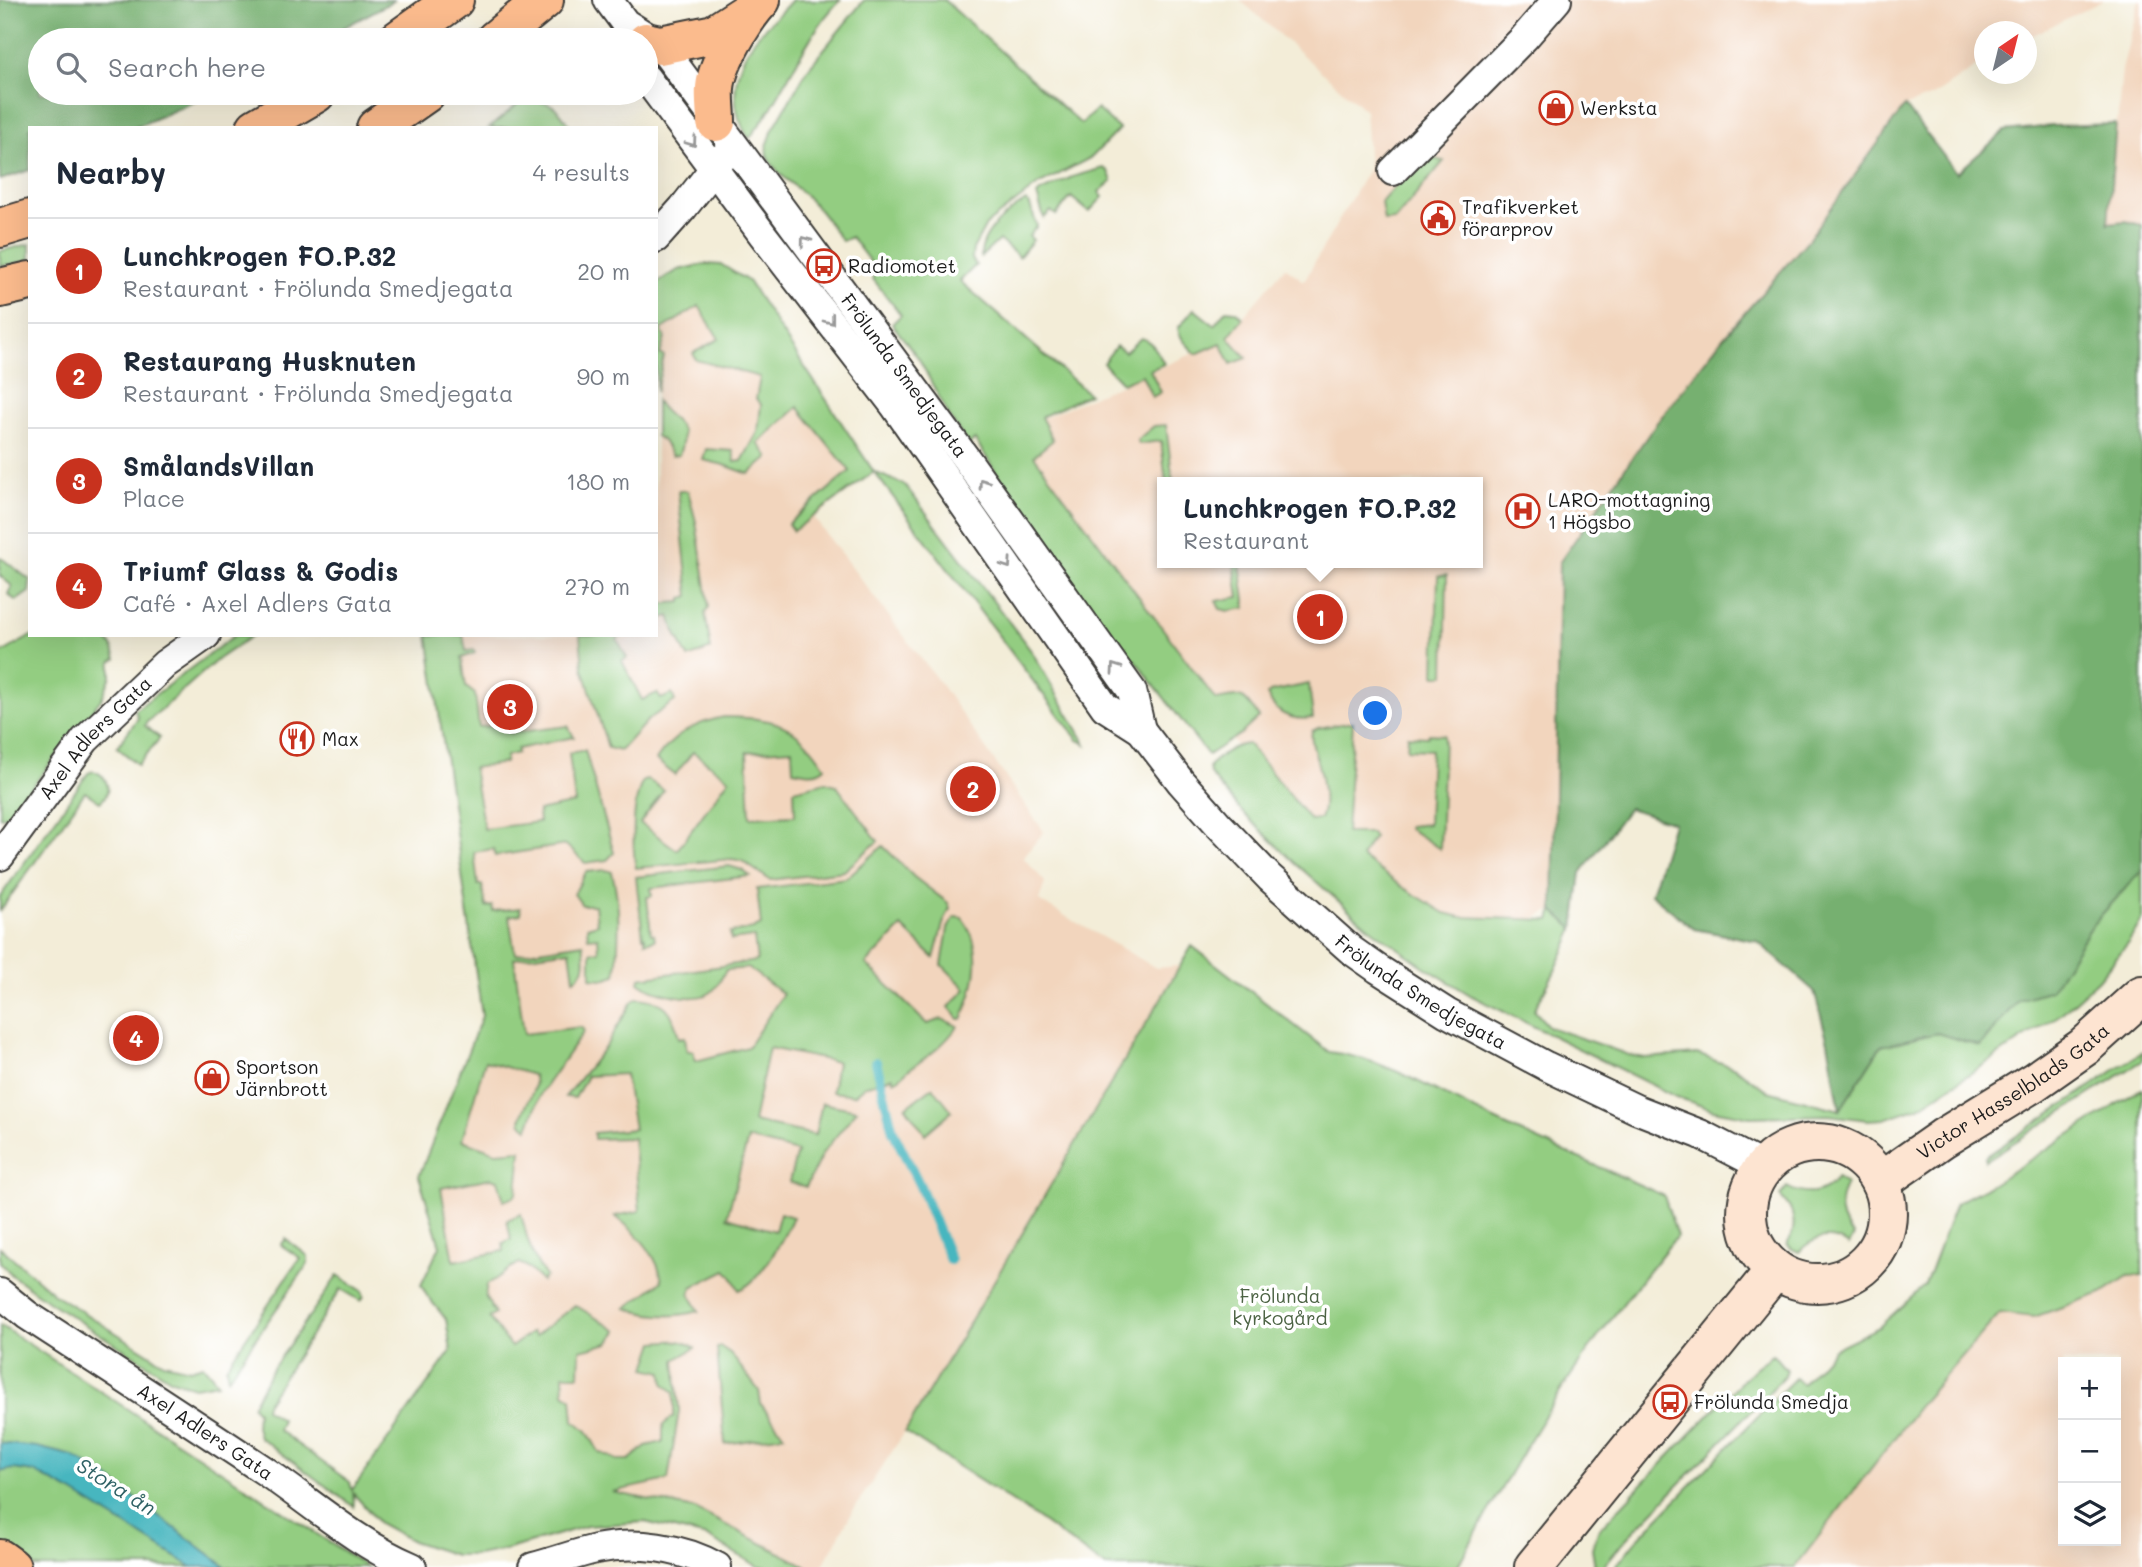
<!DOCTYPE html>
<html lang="en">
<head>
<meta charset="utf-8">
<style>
  :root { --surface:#fff; --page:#f6f6f7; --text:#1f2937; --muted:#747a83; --line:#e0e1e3; --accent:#c8321e }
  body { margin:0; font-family:Mali,sans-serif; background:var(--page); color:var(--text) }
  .controls { position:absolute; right:21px; bottom:21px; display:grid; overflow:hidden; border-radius:0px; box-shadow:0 7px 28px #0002 }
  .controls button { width:63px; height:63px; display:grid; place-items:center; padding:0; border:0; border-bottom:2px solid var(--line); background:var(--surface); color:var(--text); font:35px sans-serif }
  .compass { position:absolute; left:1974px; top:21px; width:63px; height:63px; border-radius:50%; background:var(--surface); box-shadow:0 7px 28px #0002; rotate:35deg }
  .you { position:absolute; left:1376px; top:714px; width:24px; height:24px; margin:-18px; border:5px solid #fff; border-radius:50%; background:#1a73e8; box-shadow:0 0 0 10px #1a73e833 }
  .badge { display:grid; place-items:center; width:46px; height:46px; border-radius:50%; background:var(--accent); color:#fff; font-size:23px; font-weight:700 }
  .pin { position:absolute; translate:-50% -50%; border:4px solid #fff; box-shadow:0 2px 7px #0006 }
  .popup { position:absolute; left:1157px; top:477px; width:326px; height:91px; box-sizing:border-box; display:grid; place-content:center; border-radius:0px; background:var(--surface); filter:drop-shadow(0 2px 5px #0005); font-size:23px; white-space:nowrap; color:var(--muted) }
  .popup b { font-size:26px; color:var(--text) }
  .popup::after { content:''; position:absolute; left:50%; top:100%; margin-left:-14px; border:14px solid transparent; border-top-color:var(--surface) }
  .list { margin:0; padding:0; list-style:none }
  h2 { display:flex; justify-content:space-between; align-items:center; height:91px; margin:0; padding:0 28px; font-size:30px }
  h2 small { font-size:23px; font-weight:400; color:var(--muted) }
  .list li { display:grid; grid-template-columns:46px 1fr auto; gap:21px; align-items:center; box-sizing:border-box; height:105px; padding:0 28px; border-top:2px solid var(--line) }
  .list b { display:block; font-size:26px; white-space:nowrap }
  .list p { margin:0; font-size:23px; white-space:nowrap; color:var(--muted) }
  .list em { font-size:23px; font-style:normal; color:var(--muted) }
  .icon { flex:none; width:38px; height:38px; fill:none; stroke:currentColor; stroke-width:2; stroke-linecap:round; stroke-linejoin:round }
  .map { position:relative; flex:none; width:2142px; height:1567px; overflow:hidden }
  .search { position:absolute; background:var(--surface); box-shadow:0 7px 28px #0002; left:28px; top:28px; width:630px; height:77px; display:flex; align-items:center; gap:18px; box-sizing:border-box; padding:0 24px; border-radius:38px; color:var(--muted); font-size:26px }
  .panel { position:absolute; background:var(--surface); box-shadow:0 7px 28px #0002; left:28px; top:126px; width:630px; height:511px; border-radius:0px }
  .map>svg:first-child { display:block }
</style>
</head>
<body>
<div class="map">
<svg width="2142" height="1567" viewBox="0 0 2142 1567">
  <rect width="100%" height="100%" fill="#fff"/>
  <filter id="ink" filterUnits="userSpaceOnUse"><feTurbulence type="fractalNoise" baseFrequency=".0143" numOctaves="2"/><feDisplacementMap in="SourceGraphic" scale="14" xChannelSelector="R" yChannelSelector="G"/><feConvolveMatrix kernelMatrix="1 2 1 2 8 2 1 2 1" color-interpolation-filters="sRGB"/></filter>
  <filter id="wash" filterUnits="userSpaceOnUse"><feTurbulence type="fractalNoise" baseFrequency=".00686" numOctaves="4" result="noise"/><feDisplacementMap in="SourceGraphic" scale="28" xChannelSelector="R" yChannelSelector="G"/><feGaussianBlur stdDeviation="1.57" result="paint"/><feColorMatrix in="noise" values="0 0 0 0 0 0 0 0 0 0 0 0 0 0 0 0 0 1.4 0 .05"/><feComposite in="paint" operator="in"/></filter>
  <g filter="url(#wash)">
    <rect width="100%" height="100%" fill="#f3edd8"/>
    <path fill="#f2d5bd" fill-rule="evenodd" d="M1240,0H2104L2027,38L2026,32H1984V61L1933,96L1905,106L1808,240L1723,338L1655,425L1559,563L1553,910L1514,927L1432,922L1304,824L1188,689L993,440L1224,340L1285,267L1304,281L1369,168L1365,110ZM1162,482H1478V563H1162Z
      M2139,0H2142V225L2125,221L2108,224L2122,70Z
      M706,264L722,265L748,281L874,472L814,518L942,686L1044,832L1023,857L1045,882L1039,901L1156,968L1179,966L905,1432L852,1512L822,1567H808L695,1509L608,1491L531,1430L440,1246L419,1176L482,1016L428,635H656V284L678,270Z
      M2142,1262V1567H1795L1923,1400L2000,1313L2068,1305L2102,1293ZM2063,1362H2116V1541H2063Z"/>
    <path fill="#93cd81" stroke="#58744e" stroke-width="2" d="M792,0H840C811,30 795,67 774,103C767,116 757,127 749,139C730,110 731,75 751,45C761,29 779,15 792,0Z
      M864,0H944L1081,124L1097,109L1119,129L1092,157L1038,185L986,225L973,249L972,259L976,265L960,281L1089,394L1041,417L1053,440L1034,456L1216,700C1245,695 1241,693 1259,717L1242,733L1208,755L1135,660L1124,659L1018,506L975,440L968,445L949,416L919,359L892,324L901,315L873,279V266L851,237L842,241C832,228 823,213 811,201C798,187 776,175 768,157C763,147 771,140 772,131L807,70Z
      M524,99C552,102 556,104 571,128H489Z
      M1429,157L1444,161L1395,220L1384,221L1381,202L1400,181Z
      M1103,168L1108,171L1112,181L1099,192L1103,197L1089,212L1071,197L1056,215L1051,211L1044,218L1037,195L1040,192L1072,177Z
      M1026,201L1030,205L1037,226L1029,236L1033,240L1019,257L999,240L981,257C980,233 1008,212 1026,201Z
      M30,244V261L0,266V251Z
      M706,264L722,265L748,281L874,472L905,485L1032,652L1086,744L1078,740L874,472L793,531L788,524L850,471L798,407L758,443L769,457L749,474L724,465L703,460L706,449L733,451L735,462L742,461L758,432L761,404L756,399L760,377L696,360L693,353L719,339L699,306L661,330L665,338L660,354L664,356L656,392V284L678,270Z
      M1194,309L1214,325L1226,310L1235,311L1243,318L1228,337L1247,358L1231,364L1221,343L1196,354C1189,346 1179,339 1178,328Z
      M1141,338C1154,342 1158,353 1164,364L1150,370L1161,392L1152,397L1142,375L1122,383L1103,363L1116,346L1125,352Z
      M656,401C672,426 691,419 679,455L672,456L663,441L656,436Z
      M1166,425L1173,482H1166L1161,441L1139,444L1137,440L1154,426Z
      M678,491H688L696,522L709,607L705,613L711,649L688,658L675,632L670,616L656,620V604L682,602V598L689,596Z
      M0,557L30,580L29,592L16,601L8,594L12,586L0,576Z
      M1234,563H1240L1246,608L1228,611L1220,609L1216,601L1239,597Z
      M1447,575L1445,675H1435L1438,576Z
      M33,635H103L112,646L116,659L111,662V676L102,698L9,816L0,817V654Z
      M235,635H253L218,659L146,723L145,726L160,738L138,765L117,747L138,718L135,710Z
      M428,635H463L466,651L474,650L475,653L462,658L466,687L475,694L479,727L509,724L510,733L568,726L574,737L517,749V753L506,756L505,763L473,768L484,829L539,822L538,811L575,803L569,753L585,750L614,853L607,860L585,863L566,845L495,856L494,849L474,852L478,885H482L486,907L492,906L493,911L520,908L521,914L509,916L515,954L583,943C585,957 588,972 574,979L570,950L514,958L524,1034L581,1027L584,1031L541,1093L528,1128L521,1122C522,1104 540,1091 533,1075L485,1061L462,1140L496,1152L521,1150L517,1192L514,1197L504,1201L498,1180L491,1178L441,1188L454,1261L504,1251L503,1243L511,1239L507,1220L521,1214C527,1237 531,1258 546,1276L542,1281L526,1266L519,1263L487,1285L485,1296L495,1314L489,1318L511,1347L532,1332L535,1336L575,1305L617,1331L609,1343L580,1350L579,1375H563L564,1393L572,1398L574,1421L587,1431L599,1452L617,1460H629L646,1446L663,1442V1425L674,1416V1392L664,1384L663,1372L646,1368L655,1342C670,1341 684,1338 695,1348L675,1360L679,1411L668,1480L612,1492L695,1509L808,1567H759L707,1537L645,1522L587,1526L505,1550L477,1555H455L412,1541L379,1523L353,1493L354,1507L259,1437L256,1427L257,1411L252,1406L271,1371L338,1275L362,1291L364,1296L361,1301L341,1289L266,1404L265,1409L282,1420L278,1430L350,1482L352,1490L451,1351L446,1319L427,1296L421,1285L440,1246L419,1176L482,1016Z
      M580,635H624L617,639L627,658L622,661L642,700L657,693L661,699L672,694L675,701L648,720L620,751L608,748L583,668Z
      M1309,684L1313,718C1292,721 1276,715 1267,695L1270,692Z
      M724,717C775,718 797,723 825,767C816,776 804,772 793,770L792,749L747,752L750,817L795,815L794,790L826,782L836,785L878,841L844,871L770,880L742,861L732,859L636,868C632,847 632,800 643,781L648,780L664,790L640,823L677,850L729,779L693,752L675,775L656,760C672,736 697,722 724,717Z
      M1353,722L1346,833H1370L1374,837L1361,857L1404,888L1445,913L1461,917L1550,920L1553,910L1574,929L1554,973L1534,1010L1549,1027L1629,1055L1645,1058L1697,1054L1735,1068L1768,1091L1840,1110L1881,1046L1937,1033L1980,1046L2018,1000L2051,990L2093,924L2142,870V920L2128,943L2098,980L2061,1014L1919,1107L1884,1119L1868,1120L1828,1115L1750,1117L1713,1110L1674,1096L1472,996L1423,966L1367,926L1296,864L1242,812L1210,774L1209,766C1220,756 1232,745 1248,744L1310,820L1320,819C1328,801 1320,771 1315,753C1313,745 1310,739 1312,731L1318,728Z
      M1429,734L1444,735L1440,849L1408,828L1409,826L1428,824L1431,750L1407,749L1408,736L1428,737Z
      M93,771C108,775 113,792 100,802L85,792L0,911V897L88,773Z
      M883,846L914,877L948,903L950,908L943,924L934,958L902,927L866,964L927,1024L942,1019L958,1026C942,1047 932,1053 911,1068C904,1073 901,1079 893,1081V1077L865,1086L854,1095L832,1092L837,1062L769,1048L753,1122L815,1135L822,1103L857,1110L822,1154L806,1187L789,1182L797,1152L748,1139L727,1217L775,1231L780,1213L793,1217C784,1237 760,1283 739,1290L731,1275L726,1270L692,1287L690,1295L699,1311C675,1318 649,1316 626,1308L662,1281C658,1255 636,1232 615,1216L640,1211L633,1138L594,1139V1133L634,1129L625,1074L587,1076L575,1098L565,1097L606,1046L632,1002L637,998C667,1000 673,1011 679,1038L685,1037L687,1051H693L696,1061L748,1047L783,994L748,968L726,970C722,977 717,989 710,993C694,1003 652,993 639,982L640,978L757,961L754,937L731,940L730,933L753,929L761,925L757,889L846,878Z
      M729,866L742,870L750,876L651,888L652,896L647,897L651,934H654L655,940L645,942V937H643L636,877Z
      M606,870L612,872C621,907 619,940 616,975L603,979L591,978V952L599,951L598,937L588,938L587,927L597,924L595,905H582L574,894L586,872Z
      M955,917L962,918C986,948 976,987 962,1019H959L949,1007L966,989L942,965L948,928Z
      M1192,946L1329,1052C1386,1058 1437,1093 1488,1117C1546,1145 1606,1169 1664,1196L1677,1236C1645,1275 1614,1314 1585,1355C1538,1422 1497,1496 1457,1567H1106L1030,1513L905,1432Z
      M2142,1052V1061L1985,1161V1157L1991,1153Z
      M933,1087L952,1111L925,1134L906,1107Z
      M2142,1088V1275L2128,1276L2102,1293L2034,1317L2000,1313L1923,1401L1795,1567H1615L1635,1542L1795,1378L1802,1384L1834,1349L1879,1327L1925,1285L1956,1203L1991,1185Z
      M1837,1177L1846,1184C1836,1202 1839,1222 1854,1236L1849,1245C1832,1233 1812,1237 1799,1252L1792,1249L1787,1244C1798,1227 1795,1210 1780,1196L1787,1187C1805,1197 1825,1196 1837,1177Z
      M286,1239L308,1256V1264L228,1378L226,1367L300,1258L281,1245Z
      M0,1247L54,1294L164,1363L190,1369L203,1365L218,1383L194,1387L172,1380L49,1302L13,1276L0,1262Z
      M0,1325L367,1567H34L0,1541Z
      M721,1347L730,1353L759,1391L761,1404L784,1435L725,1444L717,1348Z
      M1772,1355L1777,1358L1787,1370L1784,1377L1626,1539L1603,1567H1595L1592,1548L1599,1529L1726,1397L1755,1368Z"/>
    <path fill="#76b06f" stroke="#496646" stroke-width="2" d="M0,0H395L321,40H40V93H214L134,128H30V170L0,180Z
      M1905,106L1957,173L2005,131L2052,126L2116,124L2108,223L2125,221L2142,225V870L2093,924L2051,990L2018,1000L1980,1046L1937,1033L1881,1046L1840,1110L1828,1042L1814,991L1757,941L1694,929L1651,894L1673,823L1629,808L1581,873L1574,929L1553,910L1559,563L1655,425L1723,338L1808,240Z"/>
    <path fill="#47b6bf" stroke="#32696e" stroke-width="2" d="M0,1443L37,1447L73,1456L106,1476L226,1567H192L72,1492L34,1472L13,1469L0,1472Z"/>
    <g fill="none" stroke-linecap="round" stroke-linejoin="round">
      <path stroke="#47b6bf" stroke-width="10" d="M876,1062L893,1131L920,1186L950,1260"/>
    </g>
  </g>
  <g filter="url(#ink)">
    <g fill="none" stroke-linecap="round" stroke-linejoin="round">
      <defs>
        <g id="street">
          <path id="s1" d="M608,0L625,23L660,45L967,460L1132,691L1141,730"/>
          <path id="s2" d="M646,78L763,235L895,406L1105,707L1141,730L1181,782L1219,825L1270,878L1351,950L1378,969L1447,1013L1546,1066L1636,1109L1700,1134L1764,1167"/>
          <path d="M1393,171L1524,38L1557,0"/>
          <path d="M656,238L683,208L723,157"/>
          <path id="s3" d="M0,856L85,740L165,664L206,635"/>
          <path id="s4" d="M0,1293L27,1315C107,1367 186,1418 265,1471C313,1504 358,1544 412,1567"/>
          <path d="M533,1567C554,1562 574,1554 596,1549C635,1541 682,1547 717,1567"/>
        </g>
        <g id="secondary">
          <circle cx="1817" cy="1213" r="70"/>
          <path id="s5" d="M1880,1182L1943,1138L2034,1082L2084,1047L2142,995"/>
          <path d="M1534,1567L1775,1270"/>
        </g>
        <path id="primary" d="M398,40L454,0
          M495,40L544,0
          M646,42L660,45L714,34L751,10
          M716,122C716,111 714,99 715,88C717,63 744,18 761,0
          M256,128L316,93
          M376,128L426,93
          M0,228L30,219
          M0,288L30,281"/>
        <path id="highway" d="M0,1559L11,1567"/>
      </defs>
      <use href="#street" stroke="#3c3b38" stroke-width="32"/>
      <use href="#secondary" stroke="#3c3b38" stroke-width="42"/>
      <use href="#primary" stroke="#3c3b38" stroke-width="42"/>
      <use href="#highway" stroke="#3c3b38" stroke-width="42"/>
      <use href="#street" stroke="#fff" stroke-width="28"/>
      <use href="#secondary" stroke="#fde4d1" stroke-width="38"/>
      <use href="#primary" stroke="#fbbb8d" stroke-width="38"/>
      <use href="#highway" stroke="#fbbb8d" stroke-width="38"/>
    </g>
    <defs><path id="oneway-chevron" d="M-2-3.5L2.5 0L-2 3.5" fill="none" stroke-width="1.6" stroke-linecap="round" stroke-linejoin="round" transform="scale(1.75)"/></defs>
    <g stroke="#999">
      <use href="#oneway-chevron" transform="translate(692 142) rotate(54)"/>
      <use href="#oneway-chevron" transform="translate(805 241) rotate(-127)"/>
      <use href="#oneway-chevron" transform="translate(830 320) rotate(52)"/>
      <use href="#oneway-chevron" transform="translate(983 483) rotate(-125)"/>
      <use href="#oneway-chevron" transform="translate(1007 564) rotate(56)"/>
      <use href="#oneway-chevron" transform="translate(1115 668) rotate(-125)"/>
    </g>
  </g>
  <defs>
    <symbol id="shop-ring" viewBox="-11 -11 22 22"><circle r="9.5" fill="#fff" stroke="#c8321e" stroke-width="1.5"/><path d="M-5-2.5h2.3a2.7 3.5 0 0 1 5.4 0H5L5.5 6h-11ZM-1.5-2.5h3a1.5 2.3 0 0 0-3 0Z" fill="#c8321e"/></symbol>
    <symbol id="civic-ring" viewBox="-11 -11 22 22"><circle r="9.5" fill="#fff" stroke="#c8321e" stroke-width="1.5"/><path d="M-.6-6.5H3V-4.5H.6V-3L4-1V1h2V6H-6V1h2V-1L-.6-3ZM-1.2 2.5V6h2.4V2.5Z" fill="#c8321e"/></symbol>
    <symbol id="bus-ring" viewBox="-11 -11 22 22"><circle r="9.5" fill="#fff" stroke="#c8321e" stroke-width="1.5"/><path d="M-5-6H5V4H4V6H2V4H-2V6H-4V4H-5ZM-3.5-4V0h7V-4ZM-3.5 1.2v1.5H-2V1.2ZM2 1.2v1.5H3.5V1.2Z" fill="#c8321e"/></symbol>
    <symbol id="hospital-ring" viewBox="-11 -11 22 22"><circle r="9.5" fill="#fff" stroke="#c8321e" stroke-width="1.5"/><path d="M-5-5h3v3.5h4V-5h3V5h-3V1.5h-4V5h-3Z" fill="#c8321e"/></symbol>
    <symbol id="restaurant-ring" viewBox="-11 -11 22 22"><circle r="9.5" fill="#fff" stroke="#c8321e" stroke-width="1.5"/><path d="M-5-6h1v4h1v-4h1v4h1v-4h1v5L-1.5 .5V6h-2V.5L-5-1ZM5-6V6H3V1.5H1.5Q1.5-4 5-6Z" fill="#c8321e"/></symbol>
  </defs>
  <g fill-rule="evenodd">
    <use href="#shop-ring" x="1537" y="89" width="38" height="38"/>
    <use href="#civic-ring" x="1419" y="199" width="38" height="38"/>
    <use href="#bus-ring" x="805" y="247" width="38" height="38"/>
    <use href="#hospital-ring" x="1504" y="492" width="38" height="38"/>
    <use href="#restaurant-ring" x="278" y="720" width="38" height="38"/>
    <use href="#shop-ring" x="193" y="1059" width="38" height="38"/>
    <use href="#bus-ring" x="1651" y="1383" width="38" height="38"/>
  </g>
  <g text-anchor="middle" stroke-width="7" stroke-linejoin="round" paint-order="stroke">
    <g font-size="19" fill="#1c1c1c" stroke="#fff" text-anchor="start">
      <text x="1580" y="115">Werksta</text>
      <text x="1462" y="214">Trafikverket<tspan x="1462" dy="22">förarprov</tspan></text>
      <text x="848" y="273">Radiomotet</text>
      <text x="1548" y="507">LARO-mottagning<tspan x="1548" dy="22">1 Högsbo</tspan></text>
      <text x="322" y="746">Max</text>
      <text x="236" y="1074">Sportson<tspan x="236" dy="22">Järnbrott</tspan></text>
      <text x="1694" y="1409">Frölunda Smedja</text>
    </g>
    <g font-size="19" fill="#1c1c1c" stroke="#fff">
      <text dy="7" stroke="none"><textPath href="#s1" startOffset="481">Frölunda Smedjegata</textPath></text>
      <text dy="7" stroke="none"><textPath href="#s3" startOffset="152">Axel Adlers Gata</textPath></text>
      <text dy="7" stroke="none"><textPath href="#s2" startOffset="1208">Frölunda Smedjegata</textPath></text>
      <text dy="7" stroke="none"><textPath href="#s5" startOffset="161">Victor Hasselblads Gata</textPath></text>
      <text dy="7" stroke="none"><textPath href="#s4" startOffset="248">Axel Adlers Gata</textPath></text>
    </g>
    <g font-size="19" fill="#4c6344" stroke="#fff">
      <text x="1280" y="1303">Frölunda<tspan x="1280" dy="22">kyrkogård</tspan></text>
    </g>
    <g font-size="21" font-style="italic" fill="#2f6165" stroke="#fff">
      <text transform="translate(116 1487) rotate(32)" y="7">Stora ån</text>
    </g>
  </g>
</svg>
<div class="controls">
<button>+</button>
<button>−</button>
<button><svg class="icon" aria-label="layers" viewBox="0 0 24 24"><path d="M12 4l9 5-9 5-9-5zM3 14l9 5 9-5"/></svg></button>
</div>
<svg class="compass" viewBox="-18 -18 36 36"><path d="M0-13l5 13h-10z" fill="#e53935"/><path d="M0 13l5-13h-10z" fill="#747a83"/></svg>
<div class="you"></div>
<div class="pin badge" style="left:1320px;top:617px">1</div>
<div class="popup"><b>Lunchkrogen FO.P.32</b>Restaurant</div>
<div class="pin badge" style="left:973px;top:789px">2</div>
<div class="pin badge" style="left:510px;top:707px">3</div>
<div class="pin badge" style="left:136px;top:1038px">4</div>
<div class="search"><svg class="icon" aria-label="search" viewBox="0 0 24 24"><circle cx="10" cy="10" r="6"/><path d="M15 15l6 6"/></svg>Search here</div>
<section class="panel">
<h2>Nearby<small>4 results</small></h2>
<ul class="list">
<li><span class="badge">1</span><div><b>Lunchkrogen FO.P.32</b><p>Restaurant · Frölunda Smedjegata</p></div><em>20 m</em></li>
<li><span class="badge">2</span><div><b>Restaurang Husknuten</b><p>Restaurant · Frölunda Smedjegata</p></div><em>90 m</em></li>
<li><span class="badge">3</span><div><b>SmålandsVillan</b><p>Place</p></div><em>180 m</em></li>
<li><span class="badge">4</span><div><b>Triumf Glass &amp; Godis</b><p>Café · Axel Adlers Gata</p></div><em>270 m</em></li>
</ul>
</section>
</div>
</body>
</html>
